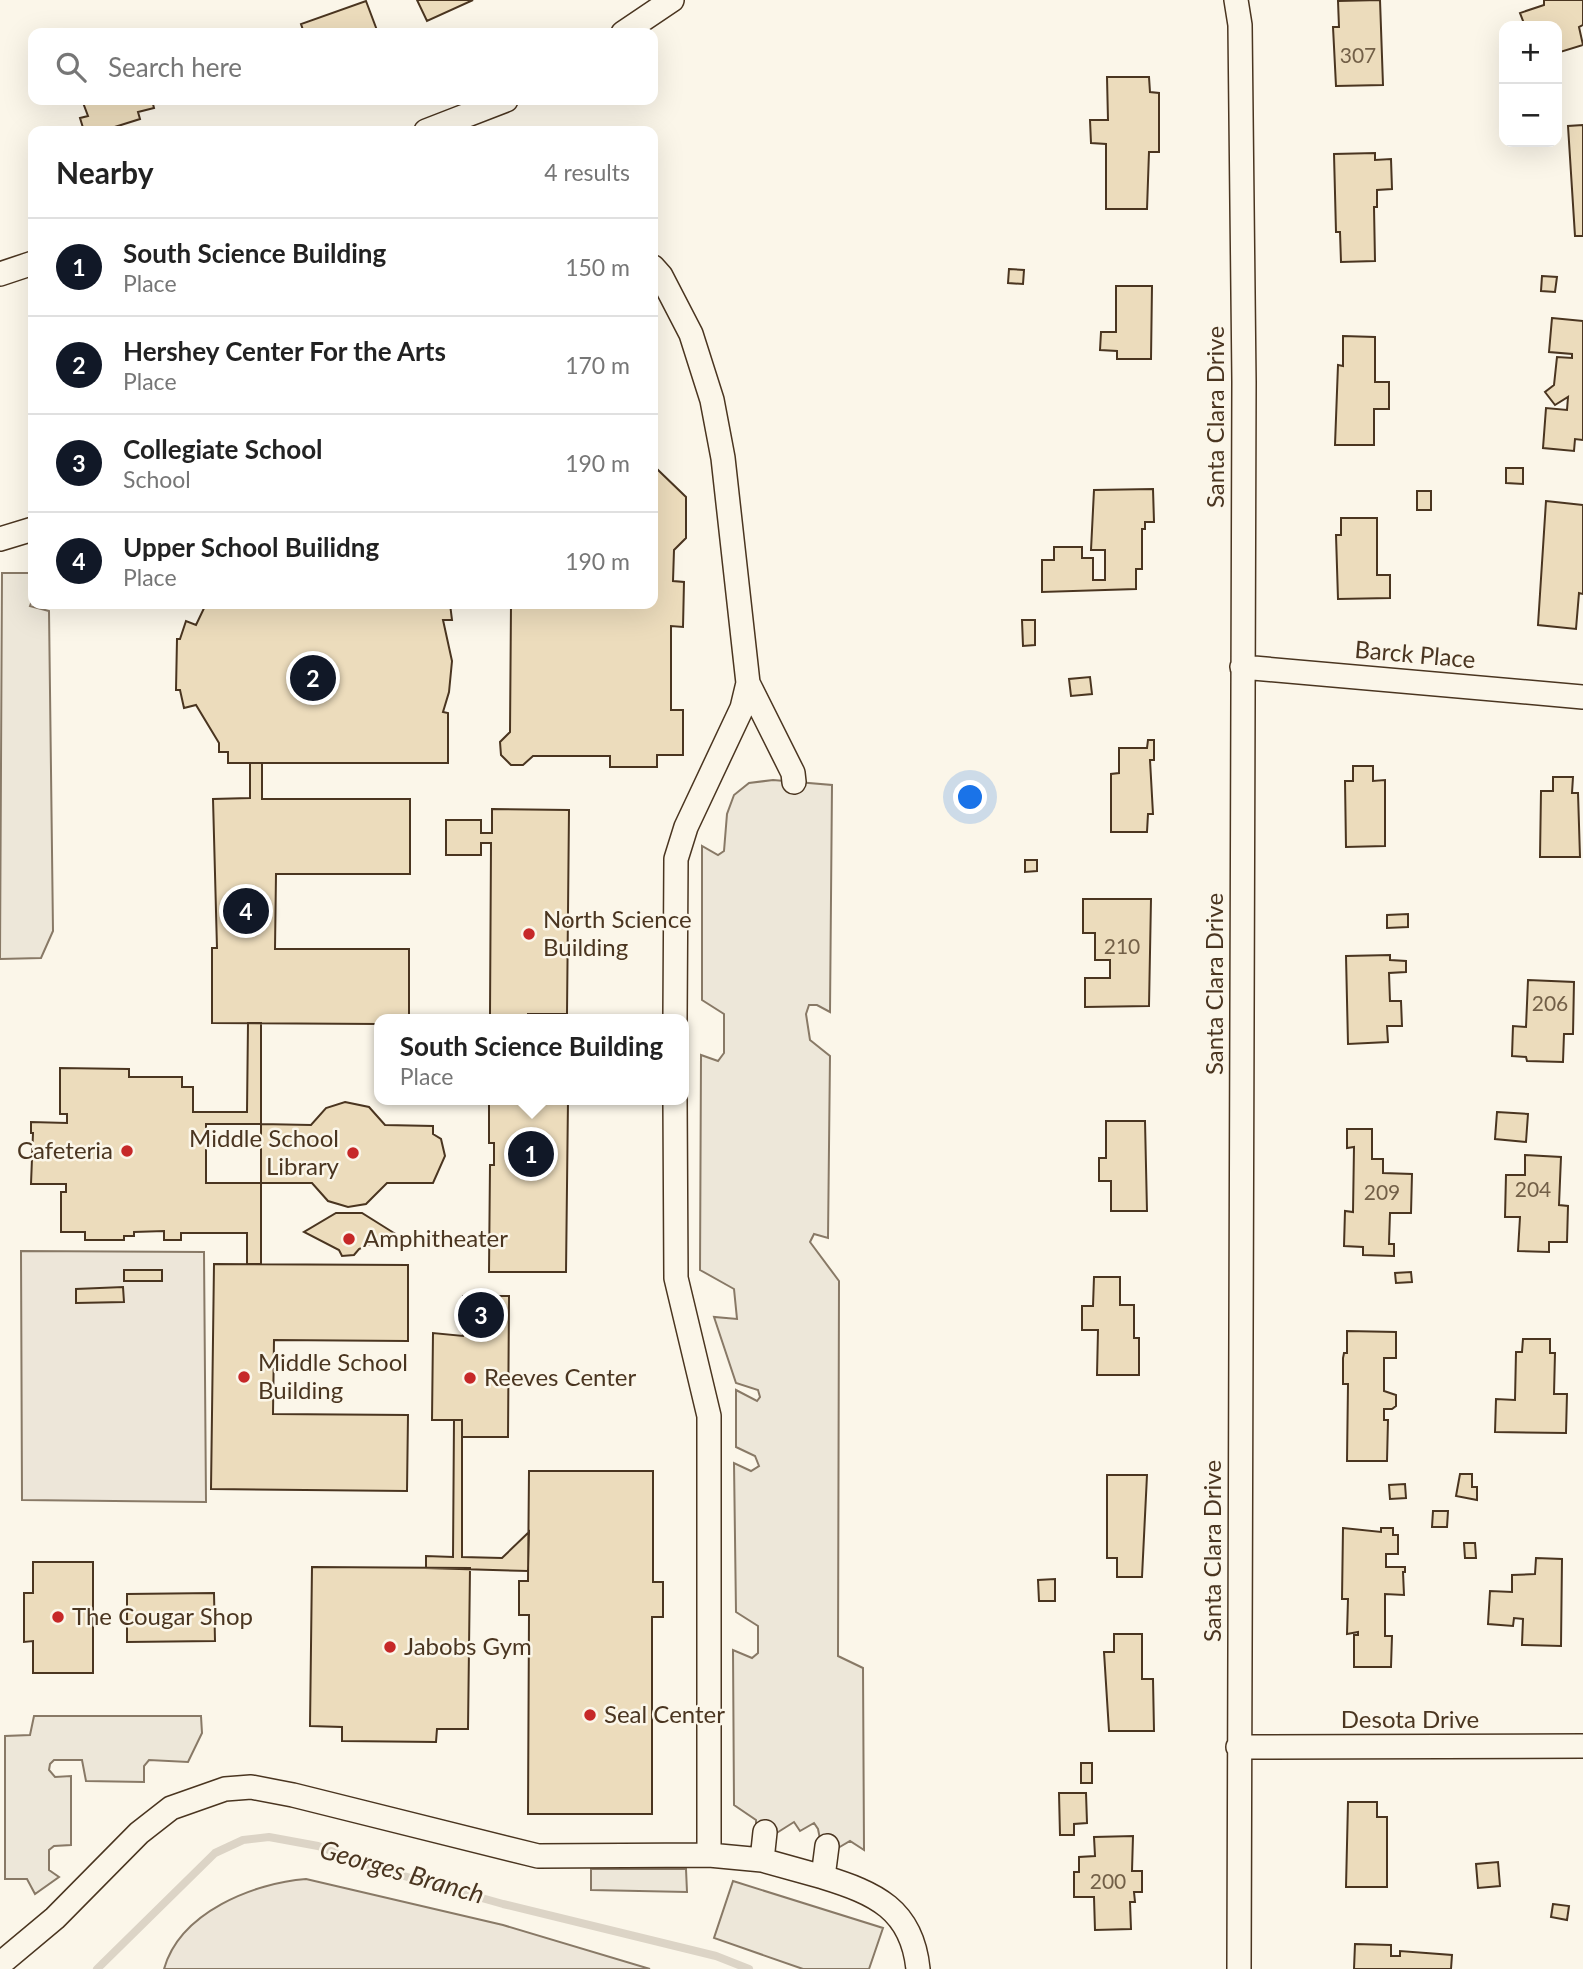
<!DOCTYPE html>
<html lang="en">
<head>
<meta charset="utf-8">
<style>
  :root { --surface:#fff; --page:#f2f2f2; --text:#222; --muted:#767676; --line:#e0e0e0; --accent:#111827 }
  body { margin:0; font-family:Lato,sans-serif; background:var(--page); color:var(--text) }
  .controls { position:absolute; right:21px; top:21px; display:grid; overflow:hidden; border-radius:14px; box-shadow:0 7px 28px #0002 }
  .controls button { width:63px; height:63px; display:grid; place-items:center; padding:0; border:0; border-bottom:2px solid var(--line); background:var(--surface); color:var(--text); font:35px sans-serif }
  .you { position:absolute; left:971px; top:798px; width:24px; height:24px; margin:-18px; border:5px solid #fff; border-radius:50%; background:#1a73e8; box-shadow:0 0 0 10px #1a73e833 }
  .badge { display:grid; place-items:center; width:46px; height:46px; border-radius:50%; background:var(--accent); color:#fff; font-size:23px; font-weight:700 }
  .pin { position:absolute; translate:-50% -50%; border:4px solid #fff; box-shadow:0 2px 7px #0006 }
  .popup { position:absolute; left:374px; top:1014px; width:315px; height:91px; box-sizing:border-box; display:grid; place-content:center; border-radius:14px; background:var(--surface); filter:drop-shadow(0 2px 5px #0005); font-size:23px; white-space:nowrap; color:var(--muted) }
  .popup b { font-size:26px; color:var(--text) }
  .popup::after { content:''; position:absolute; left:50%; top:100%; margin-left:-14px; border:14px solid transparent; border-top-color:var(--surface) }
  .list { margin:0; padding:0; list-style:none }
  h2 { display:flex; justify-content:space-between; align-items:center; height:91px; margin:0; padding:0 28px; font-size:30px }
  h2 small { font-size:23px; font-weight:400; color:var(--muted) }
  .list li { display:grid; grid-template-columns:46px 1fr auto; gap:21px; align-items:center; box-sizing:border-box; height:98px; padding:0 28px; border-top:2px solid var(--line) }
  .list b { display:block; font-size:26px; white-space:nowrap }
  .list p { margin:0; font-size:23px; white-space:nowrap; color:var(--muted) }
  .list em { font-size:23px; font-style:normal; color:var(--muted) }
  .icon { flex:none; width:38px; height:38px; fill:none; stroke:currentColor; stroke-width:2; stroke-linecap:round; stroke-linejoin:round }
  .map { position:relative; flex:none; width:1583px; height:1969px; overflow:hidden }
  .search { position:absolute; background:var(--surface); box-shadow:0 7px 28px #0002; left:28px; top:28px; width:630px; height:77px; display:flex; align-items:center; gap:18px; box-sizing:border-box; padding:0 24px; border-radius:14px; color:var(--muted); font-size:26px }
  .panel { position:absolute; background:var(--surface); box-shadow:0 7px 28px #0002; left:28px; top:126px; width:630px; height:483px; border-radius:14px }
  .map>svg:first-child { display:block }
</style>
</head>
<body>
<div class="map">
<svg width="1583" height="1969" viewBox="0 0 1583 1969">
  <rect width="100%" height="100%" fill="#fbf6e9"/>
  <path fill="#ede6d9" stroke="#887966" stroke-width="2" d="M21,1251L204,1252L206,1502L22,1500Z
    M306,1879L503,1925L650,1969H164C180,1912 254,1883 306,1879Z"/>
  <path fill="#ede7d9" stroke="#887966" stroke-width="2" d="M2,573H33V598L30,606L49,611L53,931L41,958L0,959Z
    M773,780L832,785L830,1012L817,1005H809L806,1014L810,1040L830,1056L828,1238L814,1234L810,1242L839,1281L838,1656L863,1668L864,1850L850,1841L838,1848L821,1844L818,1829L814,1823L800,1831L794,1822L775,1834L756,1830V1820L734,1805L733,1650L752,1658L758,1653V1626L736,1612L734,1463L751,1471L759,1466L755,1456L736,1447V1390L757,1401L760,1397L758,1390L736,1383L714,1317L737,1319L734,1289L700,1270L701,1055L718,1061L724,1053V1014L702,1000V846L718,855L724,851L727,814L734,795L749,783Z
    M34,1716H201L202,1733L188,1762L149,1760L144,1766V1782L86,1781L82,1760H54L50,1764L49,1770L55,1777L71,1776V1845L54,1846L49,1850V1870L59,1877L35,1894L27,1879H5V1736L30,1735Z
    M591,1869H686L687,1892L591,1890Z
    M733,1881L883,1928L869,1969H803L714,1938Z"/>
  <g fill="none" stroke-linecap="round" stroke-linejoin="round">
    <path stroke="#dcd4c6" stroke-width="8" d="M97,1969L215,1853L243,1840L269,1837L318,1846L379,1869L503,1904L716,1956L749,1969"/>
  </g>
  <path fill="#ecdcbc" stroke="#4a3520" stroke-width="2" d="M417,0H473L427,21Z
    M1380,0L1383,85L1336,86L1333,27H1339L1338,1Z
    M1544,0H1583V25L1579,27L1583,45L1557,53V26H1525L1520,13L1544,5Z
    M366,1L378,33H304L301,24Z
    M1107,77H1149L1150,92L1159,93V152H1149L1147,209H1106V144L1091,143L1090,120H1108Z
    M82,100H152L154,108L138,112L140,119L102,131H84L80,118L88,116Z
    M1583,125V236H1575L1568,126Z
    M1375,153V160L1391,159L1392,189L1377,190V207H1374L1375,261L1341,262L1340,232H1336L1334,154Z
    M1009,269L1024,270L1023,284L1008,283Z
    M1542,276L1557,277L1555,292L1541,291Z
    M1116,286H1152L1151,359H1117V351L1100,350L1101,332H1116Z
    M1552,318L1583,321V440L1575,439L1574,451L1543,448L1546,408L1567,410L1568,397L1555,405L1545,392L1554,385L1557,357L1572,358V354L1549,352Z
    M1343,336L1375,337V382H1389V409H1374V445H1335L1338,365L1343,366Z
    M653,453H656V468L686,497V538L674,550L673,581L684,582L683,627L671,626V710H683V755H657V767H610V756H533L523,765H511L501,755L500,742L510,732L511,604H653Z
    M1506,468H1523V484L1506,483Z
    M1153,489L1154,522H1145V529H1142V569H1136V589L1042,592V560H1054V547H1082V558H1093V580H1105V550H1091L1094,490Z
    M1417,491H1431V510H1417Z
    M1546,501L1583,505V594L1579,593L1576,629L1538,625Z
    M1341,518H1377V575H1390V598L1338,599L1336,535H1341Z
    M206,604H450L452,620H443L452,661L449,692L443,712L448,713V763H228V752H219V743L196,705L184,708L180,690H176L177,639H180L186,621L196,625Z
    M1022,620H1035V645L1023,646Z
    M1090,677L1092,694L1071,696L1069,679Z
    M1148,740H1154V760H1150L1153,814H1148L1147,832H1111V774L1119,773V748H1147Z
    M250,763H262V799H410V874H276L275,949H409V1019H379V1024L212,1023V948H217L213,799L250,798Z
    M1353,766H1373V781L1385,780V846L1346,847L1345,781H1353Z
    M1553,777H1573L1572,793H1578L1580,857H1540L1541,791H1553Z
    M492,809L569,810L567,1014H528V1019H513V1015H490L491,843H481V855H446V820H481V833H492Z
    M1025,860H1037V871L1025,872Z
    M1083,899H1151L1149,1006L1085,1007V978H1110V960H1095V933H1083Z
    M1408,914V927L1387,928V915Z
    M1390,955V960L1406,961V972L1389,973L1390,1001H1401L1402,1026H1387L1388,1042L1348,1044L1346,956Z
    M1528,980L1574,982L1573,1034H1564L1563,1062L1527,1061L1526,1057L1512,1056L1513,1026L1526,1027Z
    M248,1023H261V1124H206V1183H261V1264H247V1233H181V1240H164V1231L134,1232V1236H124V1240H85V1232H61V1192H66V1184H31L33,1133H31V1122L67,1123V1114H60V1068L129,1069V1077H182V1087H193V1112H247Z
    M489,1100H568L566,1272H489L490,1165H494V1143H489Z
    M345,1102L369,1107L385,1125L433,1126V1134L441,1139L445,1156L433,1183H387L366,1204L348,1207L328,1201L312,1183H261V1124L311,1125L326,1108Z
    M1497,1112L1528,1114L1526,1142L1495,1139Z
    M1106,1121H1145L1147,1211H1111V1181H1099V1158H1106Z
    M1347,1129H1372V1159H1383V1173L1412,1174L1411,1213H1390L1389,1244H1394V1256L1363,1255V1247L1344,1246L1345,1211L1353,1212L1354,1147L1347,1148Z
    M1525,1155L1561,1157L1559,1205L1568,1206L1567,1242H1549V1252L1518,1251L1520,1217H1505L1506,1175H1525Z
    M336,1213H362L394,1233L359,1249L354,1255L342,1256L339,1250L304,1232Z
    M214,1264L408,1265V1341L274,1340L273,1414L408,1415L407,1491L211,1489Z
    M124,1270H162V1281H124Z
    M1411,1272L1412,1282L1396,1283L1395,1273Z
    M1094,1277H1120V1305H1134V1338H1139V1375H1097L1098,1330H1082V1306H1093Z
    M123,1287L124,1302L76,1303V1289Z
    M463,1296H509L508,1437H462V1420H432L433,1333L463,1336Z
    M1347,1331L1396,1332V1358H1384V1391L1396,1395V1406L1392,1409H1384V1420H1388L1387,1461H1347L1348,1384H1343V1358L1344,1353H1347Z
    M1523,1339H1550V1353H1555L1554,1394H1567L1566,1433L1495,1432L1496,1399L1515,1400L1516,1352H1522Z
    M454,1420H462V1557L502,1558L529,1532L528,1571L426,1568V1556L453,1557Z
    M529,1471H653V1582H663V1617H652V1814H528L529,1615H519V1581H528Z
    M1460,1474H1472V1487H1477V1500L1456,1496Z
    M1107,1475H1147L1142,1577H1117V1558H1107Z
    M1405,1484L1406,1498L1390,1499L1389,1485Z
    M1433,1511H1448L1447,1527H1432Z
    M1343,1528L1381,1532V1528H1393V1535H1398V1554H1386V1567H1405V1572H1403L1404,1595L1385,1594V1636H1392L1391,1667H1354V1635H1358V1632L1347,1634L1348,1599H1342Z
    M1464,1543H1475L1476,1558H1465Z
    M1536,1558L1562,1559L1561,1646L1522,1645L1523,1619L1514,1618L1513,1626L1488,1624L1490,1591L1512,1592V1575L1535,1574Z
    M33,1562H93V1673H33V1641L24,1642V1593H33Z
    M312,1567L470,1568L468,1729H437L436,1742L342,1741V1727L310,1726Z
    M1055,1579V1601H1039L1038,1580Z
    M214,1593L215,1641L127,1642V1594Z
    M1114,1634H1142V1679H1153L1154,1731H1109L1104,1652H1114Z
    M1081,1763H1092V1783H1081Z
    M1059,1793H1086L1087,1823L1074,1824V1835H1060Z
    M1348,1802H1377V1817H1387V1887H1346Z
    M1133,1836L1132,1871H1142V1892H1134L1135,1902H1130L1131,1929L1095,1930L1094,1897H1074V1872H1079V1857L1095,1856L1094,1837Z
    M1498,1862L1500,1886L1478,1888L1476,1864Z
    M1553,1904L1569,1906L1567,1920L1551,1917Z
    M1355,1944L1391,1945V1956H1400V1951L1452,1955L1451,1969H1354Z"/>
  <g fill="none" stroke-linecap="round" stroke-linejoin="round">
    <defs>
      <path id="street" d="M1236,0L1240,25L1244,382L1239,1969
        M623,33L672,0
        M426,131L506,100
        M653,267L661,276L691,334L712,400L723,458L748,683L742,708L686,827L676,859L675,1019
        M0,274L33,263
        M0,539L33,529
        M1242,667L1583,697
        M748,683L793,773L794,782
        M1238,1747L1583,1746
        M709,1855L762,1860L823,1877L827,1846
        M762,1860L765,1832
        M823,1877C875,1893 912,1909 918,1969
        M0,1964L55,1918L139,1833L171,1808L225,1789L251,1787L293,1795L538,1856L709,1855V1416L676,1278L675,1100"/>
    </defs>
    <use href="#street" stroke="#4a3520" stroke-width="26"/>
    <use href="#street" stroke="#fbf6e9" stroke-width="23"/>
  </g>
  <g fill="#c62828" stroke="#fbf6e9" stroke-width="2.5">
    <circle cx="529" cy="934" r="7"/>
    <circle cx="127" cy="1151" r="7"/>
    <circle cx="353" cy="1153" r="7"/>
    <circle cx="349" cy="1239" r="7"/>
    <circle cx="244" cy="1377" r="7"/>
    <circle cx="470" cy="1378" r="7"/>
    <circle cx="58" cy="1617" r="7"/>
    <circle cx="390" cy="1647" r="7"/>
    <circle cx="590" cy="1715" r="7"/>
  </g>
  <g text-anchor="middle" stroke-width="5" stroke-linejoin="round" paint-order="stroke">
    <g font-size="21" fill="#725f47">
      <text x="1358" y="63">307</text>
      <text x="1122" y="954">210</text>
      <text x="1550" y="1011">206</text>
      <text x="1533" y="1197">204</text>
      <text x="1382" y="1200">209</text>
      <text x="1108" y="1889">200</text>
    </g>
    <g font-size="24" fill="#4a3520" stroke="#fbf6e9">
      <text transform="translate(1216 417) rotate(-90)" y="8">Santa Clara Drive</text>
      <text transform="translate(1415 655) rotate(5)" y="8">Barck Place</text>
      <text transform="translate(1215 984) rotate(-90)" y="8">Santa Clara Drive</text>
      <text transform="translate(1213 1551) rotate(-90)" y="8">Santa Clara Drive</text>
      <text x="1410" y="1728">Desota Drive</text>
    </g>
    <g font-size="24" fill="#4a3520" stroke="#fbf6e9" text-anchor="start">
      <text x="543" y="928">North Science<tspan x="543" dy="28">Building</tspan></text>
      <text x="339" y="1147" text-anchor="end">Middle School<tspan x="339" dy="28">Library</tspan></text>
      <text x="113" y="1159" text-anchor="end">Cafeteria</text>
      <text x="363" y="1247">Amphitheater</text>
      <text x="258" y="1371">Middle School<tspan x="258" dy="28">Building</tspan></text>
      <text x="484" y="1386">Reeves Center</text>
      <text x="72" y="1625">The Cougar Shop</text>
      <text x="404" y="1655">Jabobs Gym</text>
      <text x="604" y="1723">Seal Center</text>
    </g>
    <g font-size="26" font-style="italic" fill="#4a3520" stroke="#fbf6e9">
      <text transform="translate(402 1872) rotate(16)" y="9">Georges Branch</text>
    </g>
  </g>
</svg>
<div class="controls">
<button>+</button>
<button>−</button>
</div>
<div class="you"></div>
<div class="pin badge" style="left:531px;top:1154px">1</div>
<div class="popup"><b>South Science Building</b>Place</div>
<div class="pin badge" style="left:313px;top:678px">2</div>
<div class="pin badge" style="left:481px;top:1315px">3</div>
<div class="pin badge" style="left:246px;top:911px">4</div>
<div class="search"><svg class="icon" aria-label="search" viewBox="0 0 24 24"><circle cx="10" cy="10" r="6"/><path d="M15 15l6 6"/></svg>Search here</div>
<section class="panel">
<h2>Nearby<small>4 results</small></h2>
<ul class="list">
<li><span class="badge">1</span><div><b>South Science Building</b><p>Place</p></div><em>150 m</em></li>
<li><span class="badge">2</span><div><b>Hershey Center For the Arts</b><p>Place</p></div><em>170 m</em></li>
<li><span class="badge">3</span><div><b>Collegiate School</b><p>School</p></div><em>190 m</em></li>
<li><span class="badge">4</span><div><b>Upper School Builidng</b><p>Place</p></div><em>190 m</em></li>
</ul>
</section>
</div>
</body>
</html>
